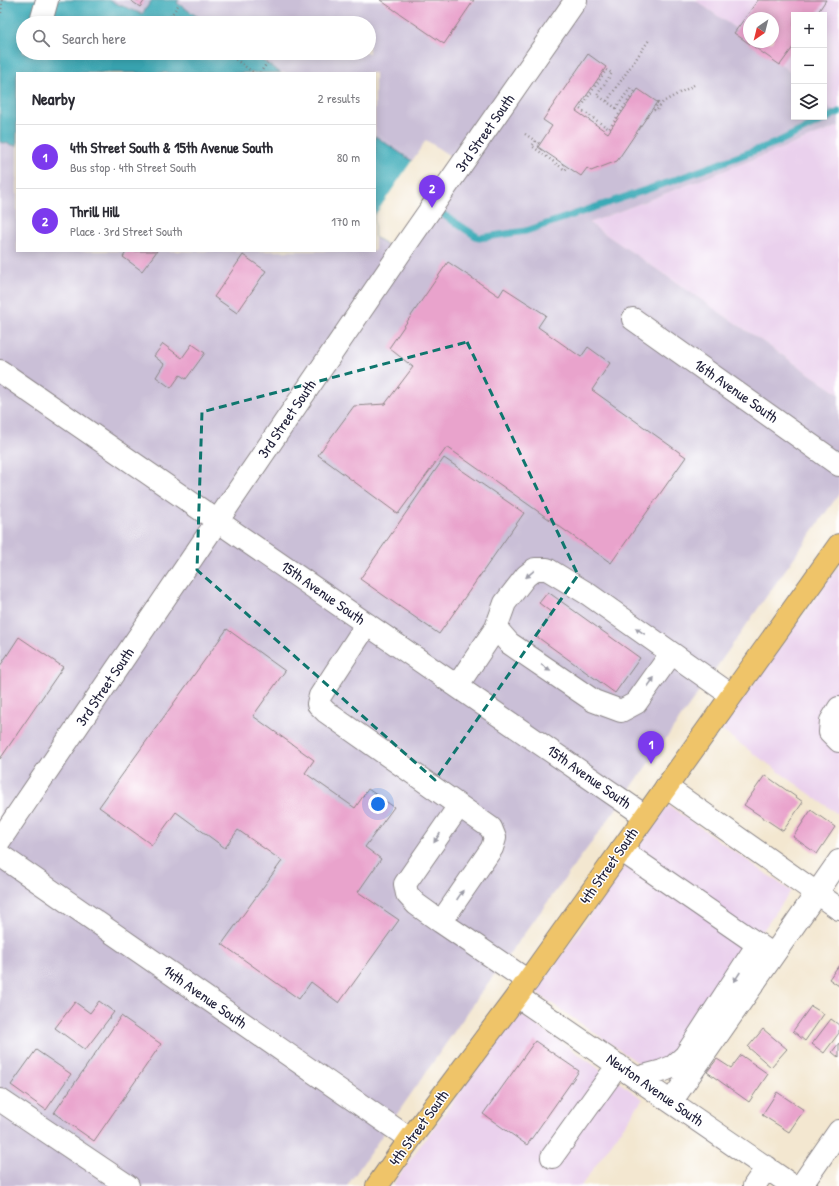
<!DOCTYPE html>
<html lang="en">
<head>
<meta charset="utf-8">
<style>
  :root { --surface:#fff; --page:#f7f7f7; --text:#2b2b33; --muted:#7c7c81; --line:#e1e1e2; --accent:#7c3aed }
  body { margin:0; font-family:"Patrick Hand",sans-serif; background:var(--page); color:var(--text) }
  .controls { position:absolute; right:12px; top:12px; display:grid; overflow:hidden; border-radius:0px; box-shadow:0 2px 10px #0003 }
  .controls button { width:36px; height:36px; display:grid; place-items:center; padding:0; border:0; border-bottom:1px solid var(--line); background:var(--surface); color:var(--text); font:20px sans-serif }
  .compass { position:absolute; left:743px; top:12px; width:36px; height:36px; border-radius:50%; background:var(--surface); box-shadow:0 2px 10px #0003; rotate:215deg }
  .you { position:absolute; left:378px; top:804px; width:14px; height:14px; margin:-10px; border:3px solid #fff; border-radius:50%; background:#1a73e8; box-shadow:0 0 0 6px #1a73e833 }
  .badge { display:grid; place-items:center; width:26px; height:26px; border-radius:50%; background:var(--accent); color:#fff; font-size:13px; font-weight:700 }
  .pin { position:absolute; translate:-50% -33px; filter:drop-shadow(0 1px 2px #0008) }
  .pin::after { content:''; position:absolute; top:21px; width:14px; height:12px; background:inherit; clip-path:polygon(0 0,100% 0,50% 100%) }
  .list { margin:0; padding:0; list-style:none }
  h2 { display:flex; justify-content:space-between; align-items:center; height:52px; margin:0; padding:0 16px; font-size:17px }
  h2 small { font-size:13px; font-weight:400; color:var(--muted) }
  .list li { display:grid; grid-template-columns:26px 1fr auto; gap:12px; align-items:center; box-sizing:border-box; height:64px; padding:0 16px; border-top:1px solid var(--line) }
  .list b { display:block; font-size:15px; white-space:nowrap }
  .list p { margin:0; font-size:13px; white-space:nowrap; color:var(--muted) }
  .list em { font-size:13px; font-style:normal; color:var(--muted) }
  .icon { flex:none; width:22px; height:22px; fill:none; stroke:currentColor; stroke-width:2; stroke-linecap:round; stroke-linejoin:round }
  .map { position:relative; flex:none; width:839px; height:1186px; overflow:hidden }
  .search { position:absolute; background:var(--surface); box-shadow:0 2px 10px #0003; left:16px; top:16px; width:360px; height:44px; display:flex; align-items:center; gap:10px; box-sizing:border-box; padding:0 14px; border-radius:22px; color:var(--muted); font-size:15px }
  .panel { position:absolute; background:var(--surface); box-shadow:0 2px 10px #0003; left:16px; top:72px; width:360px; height:180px; border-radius:0px }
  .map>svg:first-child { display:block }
</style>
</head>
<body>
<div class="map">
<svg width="839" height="1186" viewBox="0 0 839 1186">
  <rect width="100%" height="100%" fill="#fff"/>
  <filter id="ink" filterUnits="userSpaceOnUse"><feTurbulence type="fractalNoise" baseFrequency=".025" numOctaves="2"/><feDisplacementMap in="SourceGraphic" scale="8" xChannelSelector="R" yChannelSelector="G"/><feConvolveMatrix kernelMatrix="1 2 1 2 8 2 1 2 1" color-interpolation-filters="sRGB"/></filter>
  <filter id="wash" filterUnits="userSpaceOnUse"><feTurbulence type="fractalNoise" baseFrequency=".012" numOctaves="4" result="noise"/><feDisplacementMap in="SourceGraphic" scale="16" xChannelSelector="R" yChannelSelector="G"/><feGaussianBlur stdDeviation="0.9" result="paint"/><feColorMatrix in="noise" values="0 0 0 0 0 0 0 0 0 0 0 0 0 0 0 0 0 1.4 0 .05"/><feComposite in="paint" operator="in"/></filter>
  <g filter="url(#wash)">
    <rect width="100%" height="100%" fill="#f3e7d0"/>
    <path fill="#ead1ed" d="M695,0H839V116L824,103V15H794V76L761,46L773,42V18H749V38Z
      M839,126V394L589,223Z
      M839,565V815L721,730Z
      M668,805L791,891L659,1077L535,992Z
      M519,1013L643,1099L581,1186H392L420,1146Z"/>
    <path fill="#cabfd7" d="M108,0H152L143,14Z
      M179,0H695L749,38V42L761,46L794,76V117H824V103L839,116V126L589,223L839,394V494L614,812L488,983L347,1186H0V142L17,146V251H375V237L400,253L462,164L426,140L412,161L375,136V73H281L251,53H369V23H207L177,3Z"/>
    <path fill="#3aaab7" stroke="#2e6679" d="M0,0H108L142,14L152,0H179L177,3L207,23H23V53H251L281,73H17V146L0,142Z
      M375,136L448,185L400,253L375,237Z"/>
    <path fill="#f3e7d0" d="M413,159L449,184L402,254L375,237V215Z"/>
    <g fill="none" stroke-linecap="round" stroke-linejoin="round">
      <path stroke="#3aaab7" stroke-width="7" d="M433,208L479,238L526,231L672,181L778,142L839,112"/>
    </g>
    <g id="blocks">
      <path fill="#e9a3cc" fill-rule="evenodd" d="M130,0H145L140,7Z
        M380,0H474L444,44Z
        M758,0H826L816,15H794V46L780,65L734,33ZM749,18H773V42H749Z
        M588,54L606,67L576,111L608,133L638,89L657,102L617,161L591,171L587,168L581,176L538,147L552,126L543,120Z
        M127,251H157L142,271L123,257Z
        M243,255L266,271L237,313L214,297Z
        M448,262L499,296L504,288L546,315L538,327L581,357L588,347L610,363L592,390L686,457L611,563L447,447L398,514L318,455L354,406L385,404L413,367L389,348Z
        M163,344L182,358L192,344L205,353L186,379L180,375L171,388L156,377L164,364L154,356Z
        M444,458L524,513L439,634L360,579Z
        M548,592L640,658L615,693L536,636L552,613L539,603Z
        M227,629L285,671L253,716L314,760L305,773L355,808L368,789L394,807L365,847L381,859L358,892L399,920L339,1003L311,982L299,999L222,944L282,861L238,830L225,848L176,812L152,845L99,807Z
        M19,637L63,667L0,759V666Z
        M765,775L803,802L783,831L744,805Z
        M811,810L835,827L817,854L793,837Z
        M839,965V986L829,979Z
        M99,1001L114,1012L85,1050L55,1028L75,1002L90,1013Z
        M811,1006L824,1014L805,1041L793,1031Z
        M121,1016L161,1044L94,1141L54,1113Z
        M831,1019L839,1025V1033L824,1053L812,1044Z
        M763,1029L787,1049L771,1067L748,1047Z
        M535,1041L579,1071L527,1145L483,1114Z
        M839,1043V1058L832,1052Z
        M36,1050L71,1074L46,1110L11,1085Z
        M741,1055L768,1074L749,1102L707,1072L717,1059L731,1068Z
        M777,1092L804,1110L789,1132L762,1115Z"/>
    </g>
  </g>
  <g filter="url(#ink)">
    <use href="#blocks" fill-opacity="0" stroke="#8a8486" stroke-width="1"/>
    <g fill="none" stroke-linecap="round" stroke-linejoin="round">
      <defs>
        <path id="minor" d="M42,18L47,0
          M633,319L839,465
          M0,371L645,816
          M367,624L320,696L318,704L326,712L491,828L495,838L492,848L441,922L416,904L407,894L405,884L459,806
          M671,654L636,703L621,711L594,701L509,643L496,628L505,603L526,576L535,569H547L588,594L731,695
          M457,686L496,628
          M839,708L831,721L830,732L839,741
          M666,787L839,909
          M0,840L400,253L576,0
          M621,850L769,952
          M0,855L410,1139
          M441,922L528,981
          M517,996L793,1186
          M636,1078L662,1071L674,1066L685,1056L758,944
          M0,1100L128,1186
          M671,1102L839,861
          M552,1157L618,1065
          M754,1186L767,1167
          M801,1186L839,1131"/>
        <path id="major" d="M377,1186L410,1139L517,996L839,545"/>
      </defs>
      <use href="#minor" stroke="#8a8486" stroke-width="24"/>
      <use href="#major" stroke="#8a8486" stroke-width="24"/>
      <path stroke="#8a8486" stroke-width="2.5" stroke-dasharray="1 3" stroke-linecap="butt" d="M1,13L2,0
        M65,20L76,23
        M166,23L179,4
        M231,53L235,59L254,73
        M606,70L612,73L597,95L616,108L631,87L635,91L609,129L580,109Z
        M260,73L267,63
        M607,101L649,40
        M654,110L656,111L663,102L694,85
        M654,110L658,103H657
        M525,134L540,144
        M536,141L532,146L565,170L568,167"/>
      <use href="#minor" stroke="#fff" stroke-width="22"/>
      <use href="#major" stroke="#efc469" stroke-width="22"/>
    </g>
    <defs><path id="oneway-solid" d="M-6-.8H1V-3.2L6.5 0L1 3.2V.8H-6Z"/></defs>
    <g fill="#9c9ca7">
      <use href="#oneway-solid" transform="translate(530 574) rotate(140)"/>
      <use href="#oneway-solid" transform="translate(640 631) rotate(-145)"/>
      <use href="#oneway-solid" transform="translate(546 668) rotate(35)"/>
      <use href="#oneway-solid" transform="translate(651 682) rotate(-55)"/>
      <use href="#oneway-solid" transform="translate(437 838) rotate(124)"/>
      <use href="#oneway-solid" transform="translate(460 895) rotate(-56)"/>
      <use href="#oneway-solid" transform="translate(737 977) rotate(123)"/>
    </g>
  </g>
  <path fill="none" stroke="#0f766e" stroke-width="3" stroke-dasharray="8 5" stroke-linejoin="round" d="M467,342L578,575L435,780L197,570L202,412Z"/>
  <g text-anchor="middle" stroke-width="3" stroke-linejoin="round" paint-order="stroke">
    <g font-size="15" fill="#22223b" stroke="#fff">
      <text transform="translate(485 133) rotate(-55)" y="5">3rd Street South</text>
      <text transform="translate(736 391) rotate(35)" y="5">16th Avenue South</text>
      <text transform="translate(287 419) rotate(-56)" y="5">3rd Street South</text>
      <text transform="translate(323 593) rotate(35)" y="5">15th Avenue South</text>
      <text transform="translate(105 687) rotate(-56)" y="5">3rd Street South</text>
      <text transform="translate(589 777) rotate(35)" y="5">15th Avenue South</text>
      <text transform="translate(609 866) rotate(-55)" y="5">4th Street South</text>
      <text transform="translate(205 997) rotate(35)" y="5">14th Avenue South</text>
      <text transform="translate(655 1090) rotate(35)" y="5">Newton Avenue South</text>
      <text transform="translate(419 1128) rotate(-54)" y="5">4th Street South</text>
    </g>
  </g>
</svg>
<div class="controls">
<button>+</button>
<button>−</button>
<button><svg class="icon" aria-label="layers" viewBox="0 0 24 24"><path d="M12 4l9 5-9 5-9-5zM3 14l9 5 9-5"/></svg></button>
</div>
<svg class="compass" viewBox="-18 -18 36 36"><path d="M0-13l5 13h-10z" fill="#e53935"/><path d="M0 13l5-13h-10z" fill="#7c7c81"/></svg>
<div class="you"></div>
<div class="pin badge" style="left:651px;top:764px">1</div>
<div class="pin badge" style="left:432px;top:208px">2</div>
<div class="search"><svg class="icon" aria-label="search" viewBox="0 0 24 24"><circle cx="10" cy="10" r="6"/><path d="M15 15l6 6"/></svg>Search here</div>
<section class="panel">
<h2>Nearby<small>2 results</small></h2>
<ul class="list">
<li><span class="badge">1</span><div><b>4th Street South &amp; 15th Avenue South</b><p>Bus stop · 4th Street South</p></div><em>80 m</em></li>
<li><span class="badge">2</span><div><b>Thrill Hill</b><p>Place · 3rd Street South</p></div><em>170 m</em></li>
</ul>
</section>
</div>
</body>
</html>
